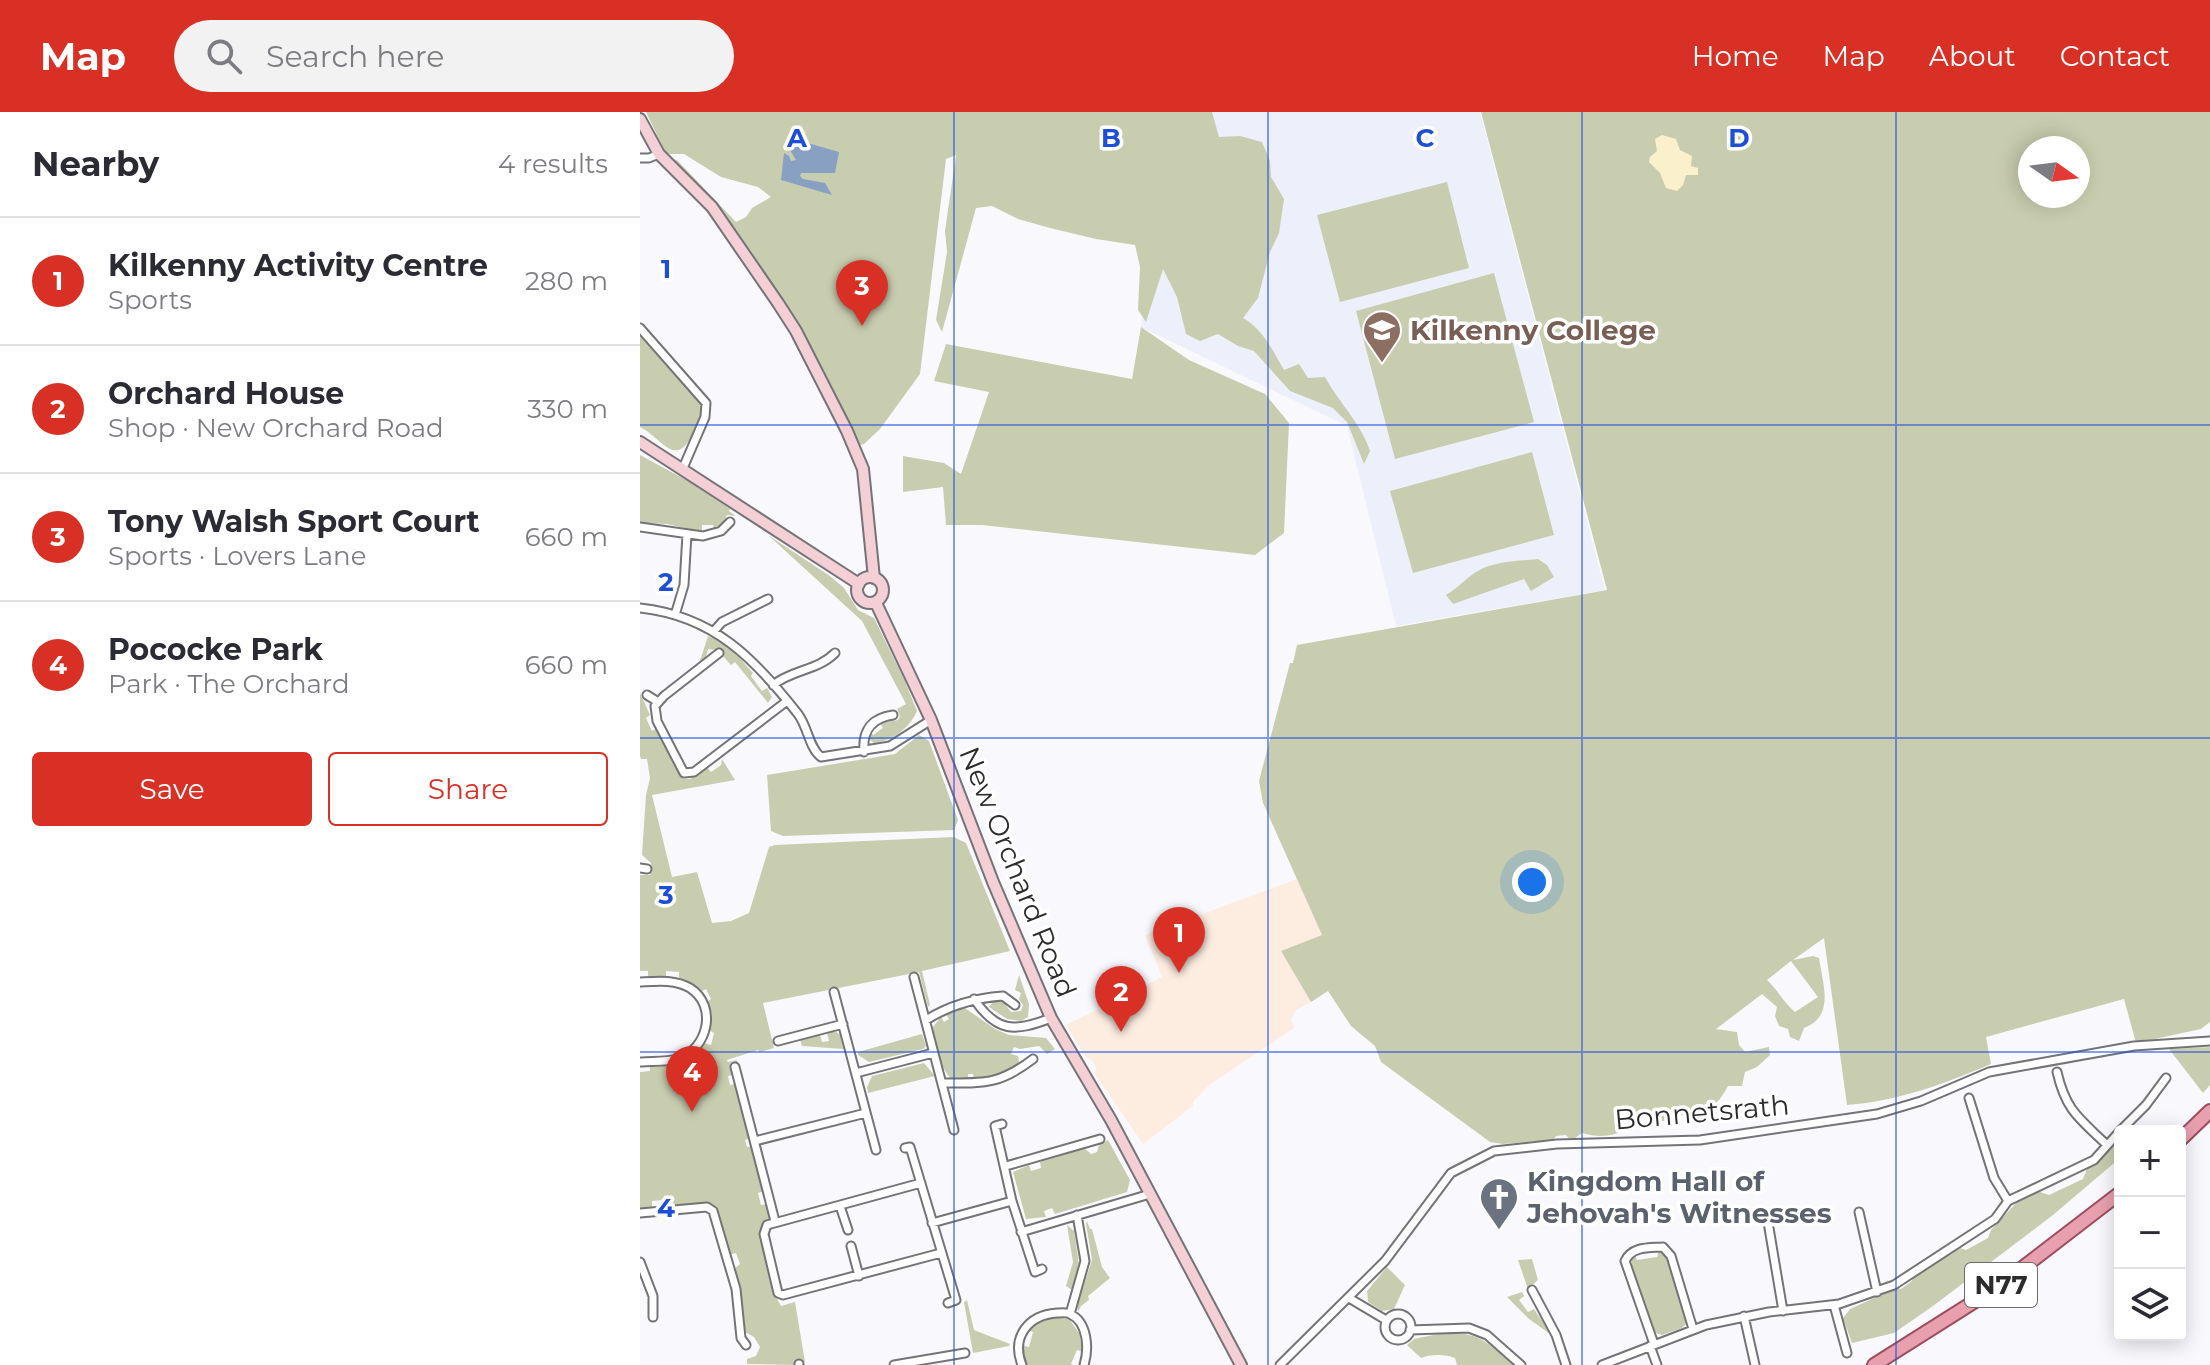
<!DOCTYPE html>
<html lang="en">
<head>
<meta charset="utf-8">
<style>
  :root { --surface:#fff; --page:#f2f2f3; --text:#2b2b33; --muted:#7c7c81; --line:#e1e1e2; --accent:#d93025 }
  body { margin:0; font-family:Montserrat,sans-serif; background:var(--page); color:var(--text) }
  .controls { position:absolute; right:24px; bottom:24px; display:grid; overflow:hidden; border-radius:8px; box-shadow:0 4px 20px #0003 }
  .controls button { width:72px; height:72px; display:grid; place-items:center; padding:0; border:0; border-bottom:2px solid var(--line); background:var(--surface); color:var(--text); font:40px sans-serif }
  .compass { position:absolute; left:1378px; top:24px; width:72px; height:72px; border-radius:50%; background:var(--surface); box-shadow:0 4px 20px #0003; rotate:104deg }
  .you { position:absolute; left:892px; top:770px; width:28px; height:28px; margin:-20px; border:6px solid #fff; border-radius:50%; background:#1a73e8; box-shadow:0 0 0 12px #1a73e833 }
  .badge { display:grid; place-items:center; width:52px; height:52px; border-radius:50%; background:var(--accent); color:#fff; font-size:26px; font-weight:700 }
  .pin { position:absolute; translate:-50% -66px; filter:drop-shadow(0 2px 4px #0008) }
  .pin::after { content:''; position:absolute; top:42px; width:28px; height:24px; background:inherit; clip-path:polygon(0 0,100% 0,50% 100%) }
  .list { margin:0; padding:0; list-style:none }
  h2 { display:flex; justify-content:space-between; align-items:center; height:104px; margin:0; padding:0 32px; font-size:34px }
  h2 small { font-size:26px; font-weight:400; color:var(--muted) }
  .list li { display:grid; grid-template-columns:52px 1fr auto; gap:24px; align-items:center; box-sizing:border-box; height:128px; padding:0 32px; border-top:2px solid var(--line) }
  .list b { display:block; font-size:30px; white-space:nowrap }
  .list p { margin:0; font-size:26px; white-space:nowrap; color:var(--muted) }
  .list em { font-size:26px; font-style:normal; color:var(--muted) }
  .actions { display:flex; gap:16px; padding:24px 32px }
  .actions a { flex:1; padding:18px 0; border:2px solid var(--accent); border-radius:8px; text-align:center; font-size:28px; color:var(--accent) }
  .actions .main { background:var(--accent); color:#fff }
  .icon { flex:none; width:44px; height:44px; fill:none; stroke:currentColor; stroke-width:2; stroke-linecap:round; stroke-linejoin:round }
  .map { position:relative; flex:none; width:1570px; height:1253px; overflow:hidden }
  header { display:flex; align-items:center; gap:48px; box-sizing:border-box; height:112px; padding:0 40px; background:var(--accent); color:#fff }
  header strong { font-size:38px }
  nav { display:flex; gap:44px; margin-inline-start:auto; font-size:28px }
  .search { width:560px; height:72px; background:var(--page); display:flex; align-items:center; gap:20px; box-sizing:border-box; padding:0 28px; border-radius:44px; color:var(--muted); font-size:30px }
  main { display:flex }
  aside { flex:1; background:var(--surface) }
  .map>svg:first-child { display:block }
</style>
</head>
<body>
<header>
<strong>Map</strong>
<div class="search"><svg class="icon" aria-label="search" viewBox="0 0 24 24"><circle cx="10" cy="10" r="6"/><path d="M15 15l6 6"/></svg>Search here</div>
<nav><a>Home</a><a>Map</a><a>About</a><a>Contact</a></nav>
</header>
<main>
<aside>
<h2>Nearby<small>4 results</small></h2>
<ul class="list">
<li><span class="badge">1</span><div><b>Kilkenny Activity Centre</b><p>Sports</p></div><em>280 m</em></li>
<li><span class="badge">2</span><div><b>Orchard House</b><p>Shop · New Orchard Road</p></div><em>330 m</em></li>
<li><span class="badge">3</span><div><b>Tony Walsh Sport Court</b><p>Sports · Lovers Lane</p></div><em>660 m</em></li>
<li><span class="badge">4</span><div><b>Pococke Park</b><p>Park · The Orchard</p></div><em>660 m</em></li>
</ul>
<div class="actions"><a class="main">Save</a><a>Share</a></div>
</aside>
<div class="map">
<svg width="1570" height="1253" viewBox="0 0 1570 1253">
  <rect width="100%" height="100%" fill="#f9f9fd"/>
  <path fill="#fdece0" d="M657,767L682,823L641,839L671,890L656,898L651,909L655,915L568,974L553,990V994L503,1032L455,962L456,955L452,948L445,945L426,913L522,865L505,823Z"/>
  <path fill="#edeffa" d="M459,0H840L965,478L756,514L707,314L501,215L507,142Z"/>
  <path fill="#c9cdaf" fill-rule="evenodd" d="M6,0H572L579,25L600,24L622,30L630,49L631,65L644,87L639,121L630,140L618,186L603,206C623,217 633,239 644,258L659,252L668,266L685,265C699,291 721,311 730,339L724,352L707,310L693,296L650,279L614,239L598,234L578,222L560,229L546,222L537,185L523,157L506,210L498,198L500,155L495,133L456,127L410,116L378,107L352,94L336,96L302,220L296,208L307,140L305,119L316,43L306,47L280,262L240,317L224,332L220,333L176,247L122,158L75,92L27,44L38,49L96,110L106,105L112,96L131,85L118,75L81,65L44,42H26Z
    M841,0H1570V910L1561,917L1496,931L1484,887L1346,925L1351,952C1304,972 1259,989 1207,993L1184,826L1153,848L1173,844L1179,846C1183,873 1195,904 1164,916L1159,929L1150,925L1148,917L1139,914L1135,904L1137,895L1122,882L1076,917L1097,920L1099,933L1105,940L1129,935L1130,943L1117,955L1105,960L1102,974H1088C1076,997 1069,996 1046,1002C1034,1005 1026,1010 1013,1010L1009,999L1005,996C991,1021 969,1029 942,1021L931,1029L926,1023L916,1024L913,1028L863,1032L850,1030L741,950L735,934L711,914L688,879L671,890L641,839L682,823L623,691L619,669L650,551H653L657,533L967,478ZM1390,36H1438V84H1390ZM1151,849L1178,885L1155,900C1143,890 1138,878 1127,868Z
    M807,70L829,156L700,190L677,103Z
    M854,161L894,310L755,347L716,199Z
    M501,215L549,248L625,282L649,311L644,421L615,443L342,413H306L303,375L263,380V344L304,351L321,362L349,280L294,269L306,232L492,267Z
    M0,223L61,291C63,302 57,311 53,321C36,358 22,326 0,315Z
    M892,340L914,423L773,461L750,379Z
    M0,343L48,369L90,397L89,399L96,404L87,403L81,415L75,419L73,413H62V420L27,412L0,411Z
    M128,423L190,464L204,476L218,498L234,506L264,567L277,599C269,617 252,629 234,631L229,627L231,620L233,623L243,616L240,611L258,608L260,604L257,597L266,592L222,509Z
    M898,447L907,453L914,465L891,479L884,467L813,492L806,483C818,476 825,467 836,460C853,449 879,449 898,447Z
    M68,524C88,531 100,546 113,561L111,564L122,579L127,576L132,585L128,591L95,550L91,553L77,538L68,537L66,545L59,552Z
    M0,581L10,603L6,606L12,619L17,616L43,667H50L67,655L71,660L81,653L82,647L95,668L12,683L32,765L57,760L72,811L91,809L109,801L129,735L135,733L314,725L326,731L370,839L282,859L290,893L288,895L279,860L123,891L134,936L120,940L118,938L87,948L88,950L97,948L98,952L91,954L93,963L88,964L90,973L95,972L111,1026L105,1028L107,1035L113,1034L124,1079L118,1081L121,1093L127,1092L131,1106L120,1117V1124L136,1185L141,1194L155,1190L165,1250L155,1251V1253L107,1252V1247L116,1244L120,1235L114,1225L105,1220L100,1175L95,1156L100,1152L96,1141L89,1143L74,1094L67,1092L25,1094L24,1088L12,1089V1096L0,1097V960L10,959V953L30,952L32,959L44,956L43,949L53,944L64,931L71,933L74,921L68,918L66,891L71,887L66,877L60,880L39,866V860L26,859V865L8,866V859H0V763H10L11,751L2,743L6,683L10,666L7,647H1L0,644Z
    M279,623L289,629L318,708L314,718L143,724L131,719L127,663L255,642Z
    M379,863L389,892L388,905L381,909L367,907L349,895L354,888H362L371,900L381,899L383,893L379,887L381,881L375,878Z
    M322,894L355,917L369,923L406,926L415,937L407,942L399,934L380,937L374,935L371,942L378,944L379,950C372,963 349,966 334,968L333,962H328V968L310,966L302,954L292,916L301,905L304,910L309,907L306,902Z
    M195,919L200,923L203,937L162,934L160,927L180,923L182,930L189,929L187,921Z
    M282,922L286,934L283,937L229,950L218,943V940Z
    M1570,935V973L1563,981L1529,937Z
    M284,951L295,964L228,981L227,975L232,964Z
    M468,1028L490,1068L487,1080L415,1102L412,1096L404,1099L406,1105L386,1107L373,1060L389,1053L391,1059L401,1056L400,1050L444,1036L451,1042L457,1040L459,1033Z
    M1473,1033L1480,1046L1413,1103L1293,1194L1254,1221L1212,1231L1203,1206L1210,1197L1256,1176L1261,1177L1272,1169L1274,1164L1320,1136L1326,1138L1348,1126L1351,1118L1378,1089L1397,1079L1409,1083L1443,1067L1447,1057Z
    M447,1109L450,1117H452L462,1155L470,1166L448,1184L449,1188L441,1194L438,1200L437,1194L452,1148L446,1112Z
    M427,1113L434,1119L439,1152L432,1178L426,1174L433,1150Z
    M1019,1138L1027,1145L1047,1211L1042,1216L1022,1223L1016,1221C1005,1199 993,1171 991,1146L995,1143L997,1148L1017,1145Z
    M892,1147L898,1168L888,1177L878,1148Z
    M747,1155L765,1173L754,1197L742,1199L728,1190L727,1179Z
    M882,1180L884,1184L879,1188L888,1200L894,1197L913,1224L889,1207L867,1185Z
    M327,1188L334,1218L370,1232L369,1234L333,1241L324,1190Z
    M408,1205L429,1207L439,1221L443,1240L437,1238L431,1252L433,1253H386L381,1233L389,1235L393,1220L386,1218L393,1211Z
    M803,1221C837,1219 850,1231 873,1253H817L815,1246C806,1242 790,1242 781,1246L767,1233L774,1227Z"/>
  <path fill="#faf0cb" d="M1022,23L1036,27L1040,38L1052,44L1051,54L1058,56V63H1046L1043,73L1037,79L1026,76L1020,61L1009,50L1010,45L1017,39L1015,27Z"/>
  <path fill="#88a0c1" d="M154,27L199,40L195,61H161L160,64L163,67L185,71L192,83L141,68L144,41L149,44L151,49L156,48L150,38Z"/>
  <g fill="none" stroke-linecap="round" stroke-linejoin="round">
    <defs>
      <path id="street" d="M0,46H9L19,42
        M0,216L66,291L65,305L43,356
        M0,415L63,424L81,419L90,410
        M0,496C74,504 115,547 158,602C168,615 169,636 181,645L250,634L291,608
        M35,503L44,473L47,422
        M74,519L82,510L128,487
        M79,541L24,584L15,594L17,609L44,661L54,660L147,589
        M133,573C153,557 177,559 195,541
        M7,583L18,590
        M224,640C222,618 232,606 253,603
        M0,756L7,757
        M274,865L314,1018
        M0,870C17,869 35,867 50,876C78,894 68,937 38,947C26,950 12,949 0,950
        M194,880L236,1038
        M334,887C357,921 375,920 411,906
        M286,908C310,893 334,886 363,884L375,893
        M138,929L203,912
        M95,955L135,1109
        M1417,960C1426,999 1439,1006 1467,1033
        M216,961L293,941
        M303,971C344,971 359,973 393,947
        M1329,986L1354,1066L1368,1089
        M362,1012L355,1014L372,1089L395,1160L402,1157
        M1480,1019L1506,993L1526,966
        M115,1029L226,1001
        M265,1036L270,1035L316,1188L308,1191
        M366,1054L460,1027
        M281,1071L127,1113L124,1122L138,1181L143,1183L301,1141
        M200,1094L208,1118
        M1219,1100L1237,1180
        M0,1101L67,1095L73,1099L96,1177L101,1226L106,1233
        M1128,1110L1143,1199
        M292,1111L372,1089
        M381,1120L510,1082
        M211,1134L219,1164
        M0,1150L13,1184V1205
        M892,1178L916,1223L926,1253
        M709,1186L746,1208
        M1194,1193L1207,1241
        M745 1215a13 13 0 1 1 26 0a13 13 0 1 1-26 0Z
        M430,1202L445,1149L437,1103
        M1104,1204L1115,1253
        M770,1218L829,1216L847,1223L881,1253
        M1014,1232L985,1149C992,1134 1009,1136 1023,1135L1031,1144L1053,1217
        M1010,1234L1017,1253
        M159,1252V1253
        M254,1253L325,1241
        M382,1253C371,1225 388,1203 417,1201C420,1201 427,1200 430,1202C448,1210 449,1237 444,1253
        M640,1253L745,1149L811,1061L854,1039L917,1032L1060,1028L1237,1002L1281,989L1349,960L1494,934L1570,929
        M962,1253L1066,1213L1129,1200L1199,1192L1254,1173L1355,1107L1368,1089L1454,1048L1480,1019"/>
      <path id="secondary" d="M0,7L19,42L72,95L138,191L156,219L207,319L223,357L234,466
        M0,330L219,472
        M217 478a13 13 0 1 1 26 0a13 13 0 1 1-26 0Z
        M236,491L291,608L353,770L411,906L471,1008L601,1253"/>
      <path id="primary" d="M1540,1028L1570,999
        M1234,1253L1359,1174L1480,1081"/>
    </defs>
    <use href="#street" stroke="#747478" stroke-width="11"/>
    <use href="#secondary" stroke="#747478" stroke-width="14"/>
    <use href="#primary" stroke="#9c4e5e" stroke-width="16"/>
    <use href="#street" stroke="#fff" stroke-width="7"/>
    <use href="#secondary" stroke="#f4d0d6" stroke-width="10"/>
    <use href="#primary" stroke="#e8a0ae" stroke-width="12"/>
  </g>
  <path fill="none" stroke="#1d4ed8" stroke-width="2" stroke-opacity="0.55" d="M314,0V1253M628,0V1253M942,0V1253M1256,0V1253M0,313H1570M0,626H1570M0,940H1570"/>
  <defs>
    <symbol id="school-pin" viewBox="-11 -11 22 30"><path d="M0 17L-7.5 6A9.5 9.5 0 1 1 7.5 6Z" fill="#8d6e63" stroke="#fff"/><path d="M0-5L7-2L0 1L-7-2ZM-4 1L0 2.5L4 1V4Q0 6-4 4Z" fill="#fff"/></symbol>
    <symbol id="church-pin" viewBox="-11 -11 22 30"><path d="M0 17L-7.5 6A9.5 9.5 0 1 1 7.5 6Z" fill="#6b7280" stroke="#fff"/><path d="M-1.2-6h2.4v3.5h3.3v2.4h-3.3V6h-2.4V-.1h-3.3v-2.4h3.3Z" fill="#fff"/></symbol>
  </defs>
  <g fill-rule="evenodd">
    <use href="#school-pin" x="720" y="196" width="44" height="60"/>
    <use href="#church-pin" x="837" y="1063" width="44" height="60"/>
  </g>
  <g text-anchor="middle" stroke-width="7" stroke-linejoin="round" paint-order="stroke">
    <rect fill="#fff" stroke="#6b6b6c" stroke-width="2" x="1325" y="1151" width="72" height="44" rx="6"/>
    <g font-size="26" font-weight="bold" fill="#2c2c2d">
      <text x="1361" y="1182">N77</text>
    </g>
    <g font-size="28" font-weight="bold" fill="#785e54" stroke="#fff" text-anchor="start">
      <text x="770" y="228">Kilkenny College</text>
    </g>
    <g font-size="28" fill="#2c2c2d" stroke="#fff">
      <text transform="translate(378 760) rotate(68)" y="10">New Orchard Road</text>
      <text transform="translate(1062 1000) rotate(-5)" y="10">Bonnetsrath</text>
    </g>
    <g font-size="28" font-weight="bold" fill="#5b616d" stroke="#fff" text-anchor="start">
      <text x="887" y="1079">Kingdom Hall of<tspan x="887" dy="32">Jehovah's Witnesses</tspan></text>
    </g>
  </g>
  <g font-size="26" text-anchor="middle" font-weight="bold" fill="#1d4ed8" stroke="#fff" stroke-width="7" stroke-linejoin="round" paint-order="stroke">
    <text x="157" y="35">A</text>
    <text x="471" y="35">B</text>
    <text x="785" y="35">C</text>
    <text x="1099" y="35">D</text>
    <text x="26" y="166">1</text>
    <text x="26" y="479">2</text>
    <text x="26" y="792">3</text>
    <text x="26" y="1105">4</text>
  </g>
</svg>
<div class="controls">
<button>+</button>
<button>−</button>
<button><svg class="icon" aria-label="layers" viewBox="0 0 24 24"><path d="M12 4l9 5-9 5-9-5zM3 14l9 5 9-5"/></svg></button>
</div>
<svg class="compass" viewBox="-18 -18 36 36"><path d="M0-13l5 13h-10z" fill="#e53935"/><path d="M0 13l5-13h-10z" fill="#7c7c81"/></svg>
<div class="you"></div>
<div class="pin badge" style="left:539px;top:861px">1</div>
<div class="pin badge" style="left:481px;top:920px">2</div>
<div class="pin badge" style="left:222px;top:214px">3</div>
<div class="pin badge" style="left:52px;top:1000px">4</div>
</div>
</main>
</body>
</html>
